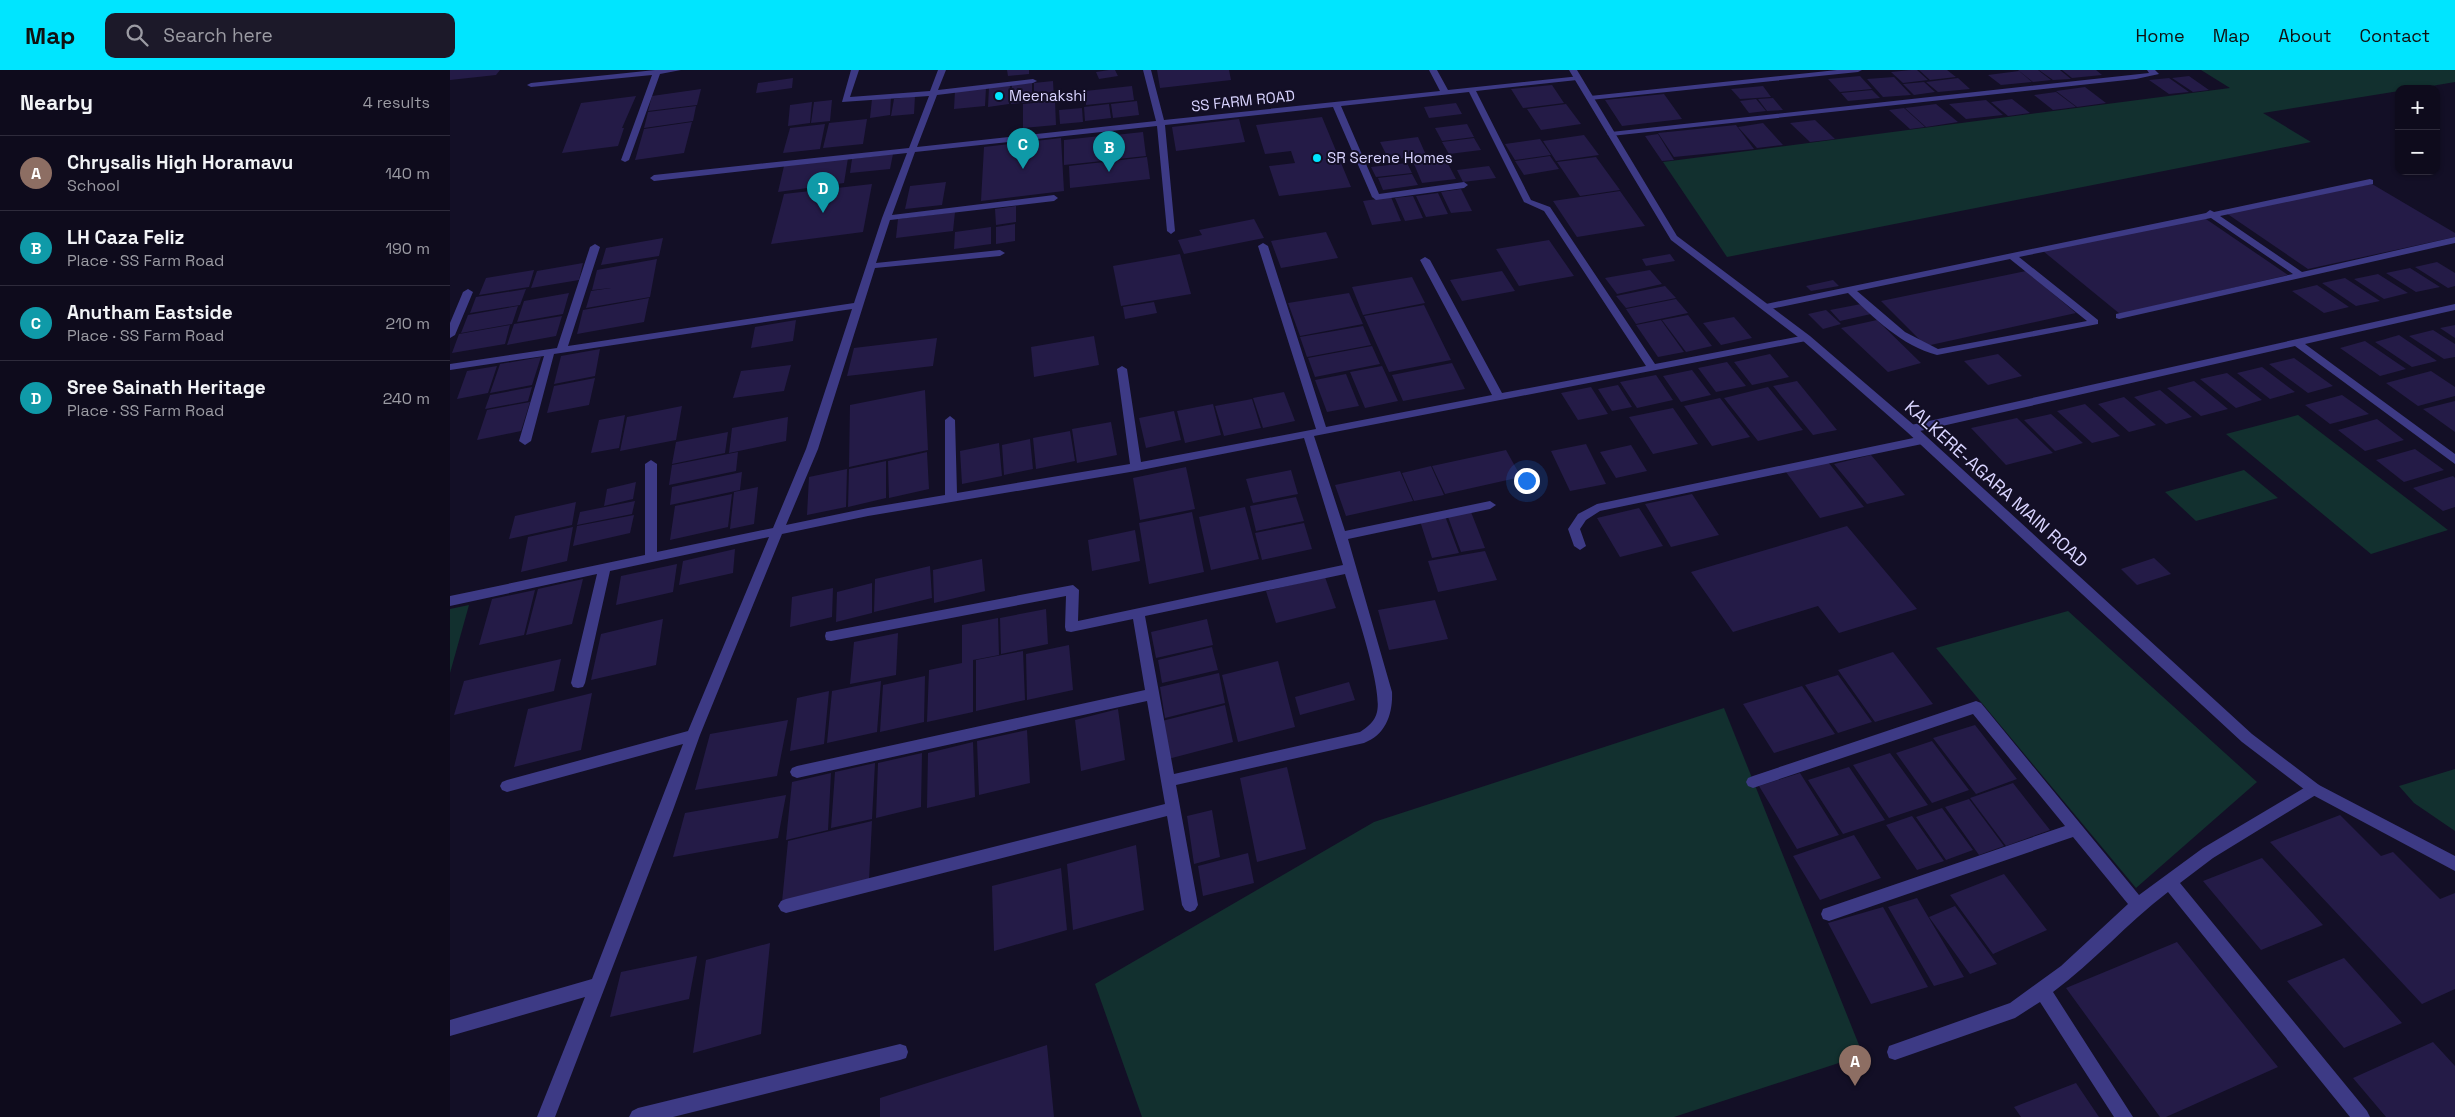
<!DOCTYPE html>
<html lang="en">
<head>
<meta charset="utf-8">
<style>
  :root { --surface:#0e0b1c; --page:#1c1929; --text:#f1f3f6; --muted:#9b9ba3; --line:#2e2b3b; --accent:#00e5ff }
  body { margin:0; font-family:"Space Grotesk",sans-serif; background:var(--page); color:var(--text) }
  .controls { position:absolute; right:15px; top:15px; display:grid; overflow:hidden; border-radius:10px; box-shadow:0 1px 4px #0004 }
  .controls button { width:45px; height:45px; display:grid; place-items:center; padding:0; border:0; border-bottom:1px solid var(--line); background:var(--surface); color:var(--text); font:25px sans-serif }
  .you { position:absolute; left:1076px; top:410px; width:18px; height:18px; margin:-12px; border:4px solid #fff; border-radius:50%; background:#1a73e8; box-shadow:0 0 0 8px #1a73e833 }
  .badge { display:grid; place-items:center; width:32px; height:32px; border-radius:50%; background:var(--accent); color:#fff; font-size:16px; font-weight:700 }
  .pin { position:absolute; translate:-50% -41px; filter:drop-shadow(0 1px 2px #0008) }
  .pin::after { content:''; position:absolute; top:26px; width:18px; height:15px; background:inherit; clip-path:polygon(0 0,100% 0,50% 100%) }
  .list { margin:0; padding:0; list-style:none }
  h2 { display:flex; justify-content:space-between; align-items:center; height:65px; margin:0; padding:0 20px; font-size:21px }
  h2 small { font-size:16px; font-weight:400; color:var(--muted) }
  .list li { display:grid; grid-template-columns:32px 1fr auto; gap:15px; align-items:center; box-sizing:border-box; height:75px; padding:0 20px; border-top:1px solid var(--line) }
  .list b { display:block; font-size:19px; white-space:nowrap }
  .list p { margin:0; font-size:16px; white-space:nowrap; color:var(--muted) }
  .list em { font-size:16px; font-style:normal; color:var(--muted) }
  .icon { flex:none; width:28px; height:28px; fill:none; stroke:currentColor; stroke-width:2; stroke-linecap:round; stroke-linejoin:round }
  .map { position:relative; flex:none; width:2005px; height:1047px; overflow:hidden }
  header { display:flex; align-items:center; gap:30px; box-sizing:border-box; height:70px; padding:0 25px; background:var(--accent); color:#111 }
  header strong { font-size:24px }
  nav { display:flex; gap:28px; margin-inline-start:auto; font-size:18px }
  .search { width:350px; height:45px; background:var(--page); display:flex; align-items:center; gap:12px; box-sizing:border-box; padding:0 18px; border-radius:10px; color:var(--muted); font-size:19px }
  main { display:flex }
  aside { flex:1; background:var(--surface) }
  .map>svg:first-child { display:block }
</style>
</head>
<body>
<header>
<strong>Map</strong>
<div class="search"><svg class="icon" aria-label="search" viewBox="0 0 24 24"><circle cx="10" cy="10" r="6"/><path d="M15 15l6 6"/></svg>Search here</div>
<nav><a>Home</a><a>Map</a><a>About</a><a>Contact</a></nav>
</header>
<main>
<aside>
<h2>Nearby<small>4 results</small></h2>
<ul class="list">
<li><span class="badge" style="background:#8d6e63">A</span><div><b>Chrysalis High Horamavu</b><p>School</p></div><em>140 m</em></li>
<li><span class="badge" style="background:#0f9aa8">B</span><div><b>LH Caza Feliz</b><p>Place · SS Farm Road</p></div><em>190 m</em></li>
<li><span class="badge" style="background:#0f9aa8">C</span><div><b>Anutham Eastside</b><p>Place · SS Farm Road</p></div><em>210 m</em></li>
<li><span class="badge" style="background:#0f9aa8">D</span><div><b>Sree Sainath Heritage</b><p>Place · SS Farm Road</p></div><em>240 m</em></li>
</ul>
</aside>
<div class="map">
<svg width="2005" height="1047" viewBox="0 0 2005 1047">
  <rect width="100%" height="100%" fill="#130f26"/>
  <path fill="#12302f" d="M1751,0H2005V12L1964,19H1949V21L1813,43L1861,72L1277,187L1213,92L1780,18Z
    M1848,345L1998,460L1921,484L1776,364Z
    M1794,400L1828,428L1746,451L1715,422Z
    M19,535L0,603V539Z
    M1618,541L1807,712L1686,818L1486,578Z
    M1274,638L1413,985L1224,1047H692L645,914L924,752Z
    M2005,699V761L1964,733L1949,716Z"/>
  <path fill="#241b47" d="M0,0H50L46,5L0,10Z
    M557,0H579V4L558,6Z
    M659,0H665L668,6L649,9L646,2Z
    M707,0H779L781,10L710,18Z
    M1461,0H1467L1478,10L1453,13L1441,2Z
    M1469,0H1497L1506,7L1480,10Z
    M1568,0H1588L1601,10L1583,12Z
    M1589,0H1610L1621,9L1603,10Z
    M1612,0H1646L1652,5L1622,8Z
    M1569,1L1582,12L1551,15L1538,5Z
    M1410,6L1422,19L1390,22L1378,9Z
    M1739,6L1759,20L1743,22L1722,8Z
    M1444,7L1461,25L1433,27L1417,9Z
    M343,8L342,18L306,23L308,13Z
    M1508,8L1520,19L1488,22L1476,12Z
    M1719,8L1739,22L1719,24L1699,10Z
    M603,11L604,30L584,32V13Z
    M1474,12L1485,22L1464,25L1453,14Z
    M582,13V32L561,34L562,15Z
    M560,15L559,34L538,37L539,17Z
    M1102,15L1114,33L1073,38L1061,19Z
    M682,16L684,30L636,35L635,21Z
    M1313,16L1321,27L1290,29L1281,19Z
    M1635,17L1656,33L1627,37L1606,21Z
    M536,18L535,36L504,39L505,21Z
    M251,19L247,35L198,41L202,26Z
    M1422,20L1430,28L1398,31L1391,23Z
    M1606,22L1626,37L1603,40L1584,25Z
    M1214,24L1232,49L1172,56L1155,30Z
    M186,26L172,58H174L168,76L112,83L131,33Z
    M465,26L464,44L441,46L444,29Z
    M441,27L440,45L420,48L422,29Z
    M1323,28L1333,40L1317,41L1308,29Z
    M1306,29L1316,41L1299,43L1290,31Z
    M1562,29L1580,43L1558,46L1541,32Z
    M382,30L380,51L361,53L364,32Z
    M1536,30L1553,45L1516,49L1499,34Z
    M605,31L606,55L573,58V34Z
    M687,31L689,45L663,48L661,34Z
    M362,32L360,53L338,56L340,35Z
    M1006,33L1012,44L979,48L974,37Z
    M659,34L661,48L635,51L634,37Z
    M1116,34L1131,54L1091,60L1077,39Z
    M1486,34L1508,52L1476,57L1455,38Z
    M246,36L243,51L194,58L198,42Z
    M632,38L633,52L610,54L609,40Z
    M1454,38L1475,57L1460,59L1439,40Z
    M872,47L901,117L829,126L819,96L845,93L841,81L815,84L806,55Z
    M417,49L413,74L373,78L379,53Z
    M789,49L795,72L726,81L722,57Z
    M1365,50L1385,69L1360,72L1340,53Z
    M242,52L234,83L185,90L194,59Z
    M1313,53L1333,75L1307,78L1288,57Z
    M375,54L370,79L333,83L340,58Z
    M1017,54L1024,67L992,71L985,58Z
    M1286,55L1304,79L1224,87L1208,63Z
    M693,62L696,86L658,90L656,66Z
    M1208,64L1224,90L1212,91L1195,66Z
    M1134,65L1149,85L1106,91L1093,71Z
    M650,66L652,91L614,95V70Z
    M968,67L976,85L939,90L930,72Z
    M611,68L614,121L531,131L534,77Z
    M1024,68L1031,80L999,84L992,72Z
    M1090,69L1101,85L1065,90L1055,74Z
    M443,84L440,99L400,103L402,89Z
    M1100,86L1109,99L1074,105L1065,91Z
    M697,87L700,109L620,118L619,96Z
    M1146,87L1170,120L1130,126L1107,92Z
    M398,88L394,113L328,122L334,96Z
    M996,90L1006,109L972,113L964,94Z
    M957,93L962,103L926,107L921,97Z
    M1039,96L1046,108L1013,112L1007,100Z
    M962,104L968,115L933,120L928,108Z
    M496,112L492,135L455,139L460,116Z
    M422,114L413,162L321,174L334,124Z
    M1922,114L2005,163V167L1858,199L1776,143Z
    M1011,119L1022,141L1001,143L991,122Z
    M1170,121L1195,156L1127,167L1103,131Z
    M988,123L998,144L976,147L966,126Z
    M963,126L973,148L955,151L945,128Z
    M941,127L951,151L922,155L913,131Z
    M566,136V152L546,155L545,139Z
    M505,142L503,161L446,168L448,149Z
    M1753,147L1838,205L1670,244L1593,181Z
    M804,149L814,168L734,184L728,170L752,165L749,160Z
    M565,154V171L546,174V157Z
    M541,157V174L504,179L505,162Z
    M876,162L888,188L831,198L821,171Z
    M213,168L209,186L151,195L156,178Z
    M1099,170L1124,206L1069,216L1046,179Z
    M730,184L741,224L671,236L663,196Z
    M1220,184L1225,191L1196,196L1192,189Z
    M207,189L200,227L136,238L141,221L161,218L142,220L147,200Z
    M1987,192L2005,203V216L1998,218L1965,197Z
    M133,193L129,210L81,218L87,201Z
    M1960,198L1990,217L1966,222L1936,203Z
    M84,200L79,217L29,225L36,208Z
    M1200,200L1212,214L1167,224L1155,208Z
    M1052,201L1065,221L1012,231L1000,210Z
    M1576,201L1626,243L1476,276L1431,231Z
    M1928,204L1958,223L1934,229L1904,209Z
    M962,207L975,233L913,245L902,217Z
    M1895,208L1930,231L1906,236L1872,213Z
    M1383,210L1389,216L1361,221L1356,216Z
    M1867,215L1899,237L1874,243L1842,221Z
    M1215,216L1226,228L1176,238L1166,226Z
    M76,219L70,235L20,243L26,227Z
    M119,223L113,244L67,252L74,231Z
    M899,223L913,254L850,266L838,233Z
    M199,228L194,252L127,264L133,240Z
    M1226,229L1238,243L1186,254L1176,239Z
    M704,232L707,243L675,249L673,237Z
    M1411,234L1421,244L1390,251L1380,240Z
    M974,235L1001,290L939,302L914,246Z
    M68,236L62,254L11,263L18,245Z
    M1376,240L1391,254L1373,259L1358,244Z
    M1238,245L1262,276L1236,282L1212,250Z
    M112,246L106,266L57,275L64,254Z
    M1284,247L1302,268L1271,275L1253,253Z
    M346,250L343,271L301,278L305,257Z
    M1211,250L1234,282L1208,287L1186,255Z
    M1427,250L1471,293L1438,302L1391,258Z
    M60,255L55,274L2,283L9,264Z
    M2005,255V268L1990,258Z
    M913,256L921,275L857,287L850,267Z
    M1983,260L2005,274V287L1994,289L1959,266Z
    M1949,265L1987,291L1962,297L1925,272Z
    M644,266L649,295L584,307L581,277Z
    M487,268L483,296L397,306L404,278Z
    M1915,271L1956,299L1930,306L1890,278Z
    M922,276L930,294L865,307L858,288Z
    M150,279L145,306L104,314L111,286Z
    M1320,284L1339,307L1302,315L1284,292Z
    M1548,284L1572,306L1538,315L1514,291Z
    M91,287L82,315L40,323L50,294Z
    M1844,288L1883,316L1858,323L1819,294Z
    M1277,292L1296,316L1266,322L1248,298Z
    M1002,293L1015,319L953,331L942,305Z
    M341,295L334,321L283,328L291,301Z
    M47,296L38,323L7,329L17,301Z
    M932,296L948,331L915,338L900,302Z
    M1812,297L1845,322L1820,329L1787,303Z
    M1242,300L1261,325L1231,332L1213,306Z
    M1981,301L2005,317V326L1968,336L1936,313Z
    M1777,303L1812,330L1786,338L1750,309Z
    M896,304L909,336L877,342L865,310Z
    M1206,305L1223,330L1187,338L1170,312Z
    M145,308L139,335L97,343L104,316Z
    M1347,311L1387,360L1363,365L1323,316Z
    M1744,311L1778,339L1751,346L1717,318Z
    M1168,315L1182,337L1162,341L1148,319Z
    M82,317L78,331L35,339L40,325Z
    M1141,317L1158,344L1128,350L1111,323Z
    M1318,317L1353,360L1308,371L1274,328Z
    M475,320L478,380L399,397L400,335Z
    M1710,320L1742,347L1716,354L1684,327Z
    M834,322L845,351L813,358L803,328Z
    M1892,325L1919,344L1880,354L1855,335Z
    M1674,327L1706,355L1679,362L1648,334Z
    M1270,328L1300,367L1262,376L1234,336Z
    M802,329L811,358L774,366L765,336Z
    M2005,331V362L1973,339Z
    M80,332L71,361L27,370L37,340Z
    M763,334L771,365L735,373L727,341Z
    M1635,334L1670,366L1642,373L1607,341Z
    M232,336L226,370L170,381L177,347Z
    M1223,338L1248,374L1203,384L1179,347Z
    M724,341L731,370L696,378L689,348Z
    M1601,344L1633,373L1605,381L1574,350Z
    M175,345L169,378L141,383L149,350Z
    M338,347L336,371L279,383L282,358Z
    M1567,348L1603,383L1556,395L1521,358Z
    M1927,349L1954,370L1915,381L1888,360Z
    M661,352L667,385L627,393L622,359Z
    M620,361L625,391L586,399L583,368Z
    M278,362L275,383L222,394L226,372Z
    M580,369L583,399L554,405L552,375Z
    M549,373L552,406L512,414L510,381Z
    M1136,374L1156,414L1120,421L1101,381Z
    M1181,375L1197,401L1166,408L1150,382Z
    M1965,379L1994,400L1954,412L1926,390Z
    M1056,380L1071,407L995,424L982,396Z
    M288,382L286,401L219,415L222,395Z
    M477,382L479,419L439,428L438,391Z
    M1421,385L1455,425L1417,434L1384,394Z
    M436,391V428L398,437L399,399Z
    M1378,392L1414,437L1370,448L1336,402Z
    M981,396L994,425L964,431L952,403Z
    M736,397L745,439L690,450L683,408Z
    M397,399L396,437L357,445L359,407Z
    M841,400L848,424L803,433L796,409Z
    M950,401L963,431L896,446L885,415Z
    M292,402L290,420L220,435L222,417Z
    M2003,406L2005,408V437L1993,441L1963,418Z
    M186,412L183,429L154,436L157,419Z
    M308,417L304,454L280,459L284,422Z
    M282,424L278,457L220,470L225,436Z
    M1242,424L1269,465L1221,477L1195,434Z
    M846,427L854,451L806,461L800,436Z
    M185,431L182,444L127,455L130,442Z
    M126,432L122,455L59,469L65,446Z
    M795,437L809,489L761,500L749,447Z
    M1189,438L1213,476L1170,487L1147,448Z
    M742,442L754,502L699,514L689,453Z
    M1021,442L1035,478L1011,482L998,447Z
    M184,445L180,463L123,476L127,456Z
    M995,446L1009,483L982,488L970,451Z
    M854,453L862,479L812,490L805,463Z
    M1397,456L1467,539L1389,563L1368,536L1283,562L1241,502Z
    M123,457L117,491L71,502L78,467Z
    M685,460L690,491L642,501L638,470Z
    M285,479L283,503L229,515L233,491Z
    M1035,481L1047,510L988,522L978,491Z
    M1704,488L1721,504L1687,515L1671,499Z
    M532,489L535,521L484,533L483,500Z
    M227,494L223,522L166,535L171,506Z
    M480,496L482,528L424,542L425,509Z
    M875,507L886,538L826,553L816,521Z
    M133,509L122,554L76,565L88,519Z
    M422,513V543L386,552L387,522Z
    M383,518L382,547L340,557L342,527Z
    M85,520L74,565L29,575L42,529Z
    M985,530L998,569L939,580L928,540Z
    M596,539L598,574L551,584L550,548Z
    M548,548L549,585L523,590V642L477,652L479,600L512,593V555Z
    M213,549L206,595L141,610L151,564Z
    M757,549L763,575L706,588L701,562Z
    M448,563L446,605L400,614L404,572Z
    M619,575L623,620L577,630L576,584Z
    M762,577L768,600L712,613L708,590Z
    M573,581L575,630L526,641V590Z
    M1443,582L1483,634L1425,652L1388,600Z
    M111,589L104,621L4,645L14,611Z
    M828,591L845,657L788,672L772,605Z
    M769,603L775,633L715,648L710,617Z
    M1388,605L1422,652L1388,663L1355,615Z
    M475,606L474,652L430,662L433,615Z
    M431,611L427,662L377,673L382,621Z
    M899,612L905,630L850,645L845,627Z
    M1352,616L1385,664L1324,683L1293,634Z
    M379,621L374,674L340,681L347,628Z
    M142,623L131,680L64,697L78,639Z
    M775,635L783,672L718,689L712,651Z
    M668,639L675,690L631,701L625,650Z
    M338,650L327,706L245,720L260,664Z
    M1525,655L1567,709L1526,724L1483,668Z
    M577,660L580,713L529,725L527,671Z
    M1482,671L1519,720L1482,733L1446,683Z
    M523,672L525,727L477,738L478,683Z
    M472,683L471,737L426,748L428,693Z
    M1440,683L1478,735L1439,748L1403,695Z
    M425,693L422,749L381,758L385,702Z
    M837,697L856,779L807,792L790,708Z
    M1399,697L1435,750L1393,764L1358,710Z
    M381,703L378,760L336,770L342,712Z
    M1350,703L1389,765L1347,779L1309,716Z
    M1563,713L1600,760L1556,776L1520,728Z
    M336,725L328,768L223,787L235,743Z
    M1519,729L1554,776L1529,785L1495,737Z
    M1492,738L1523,780L1496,790L1466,747Z
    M762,740L770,787L744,794L737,746Z
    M1890,745L1931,786L1943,782L1990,829L2005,823V919L1972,934L1820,772Z
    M1462,746L1494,791L1467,800L1436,755Z
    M422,751L419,810L332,832L338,771Z
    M1404,765L1431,808L1370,830L1343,786Z
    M686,775L694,840L623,860L617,794Z
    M798,783L804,813L753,826L748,796Z
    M1812,788L1873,855L1811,880L1753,811Z
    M611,798L617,860L544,881L542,816Z
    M1554,804L1597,860L1543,884L1500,825Z
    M1467,828L1514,907L1484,916L1438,837Z
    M1505,836L1547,894L1520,904L1479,847Z
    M1433,837L1478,917L1421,934L1378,853Z
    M1727,872L1828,997L1716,1047H1710L1616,918Z
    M320,873L311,964L243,983L256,890Z
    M247,886L239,929L160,947L171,902Z
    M1894,888L1952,953L1894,978L1837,911Z
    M1983,972L2005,996V1047H1936L1903,1008Z
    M597,975L604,1047H430V1028Z
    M1626,1013L1649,1047H1571L1564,1037Z"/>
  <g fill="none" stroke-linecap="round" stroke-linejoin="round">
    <path fill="#3d3a85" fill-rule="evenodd" d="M205,0H231L210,4L179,90L175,92L171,90L202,5L81,17L77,15L81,13Z
      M401,0H409L400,27L480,21L488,0H496L488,20L583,9L587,11L583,13L487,25L467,77L706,51L693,0H701L714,50L990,21L979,0H987L998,20L1130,6V10H1127L1026,21L1081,130L1100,137L1205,294L1356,265L1361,268L1356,271L864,366L895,461L1040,431L1046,435L1040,439L898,469L942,622C943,643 936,665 914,673L726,715L748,835L745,840L740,842L735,840L732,835L717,746L336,843L331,841L328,836L331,831L336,829L715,734L697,631L347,708L342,706L340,702L342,698L347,696L695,620L683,549L621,562L616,561L615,557L616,526L381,571L376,570L375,566L376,562L623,515L629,520L628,551L893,495L854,368L686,401L418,446L332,464L250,665L223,740L105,1047H87L135,927L0,966V950L142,909L233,674L57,722L52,720L50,716L52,712L57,710L238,661L319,467L160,501L135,613L133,617L128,618L123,617L121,613L147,504L0,536V526L195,485V394L201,390L207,394V482L323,458L356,379L402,239L104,284L81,371L75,375L69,371L94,286L0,300V294L107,278L140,177L145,174L150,177L118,276L404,233L432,148L457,83L204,111L200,108L204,105L459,78L479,26L392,32ZM1019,22L1074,132L1094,141L1196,296L1052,323L980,190L975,187L970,190L1042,325L876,357L818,176L813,173L808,176L866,359L691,392L677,299L672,296L667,299L680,394L507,423L505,350L500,346L495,350V425L418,438L336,455L368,379L425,198L550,186L555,183L550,180L426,193L440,150L604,131L608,128L604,125L442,145L465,82L707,56L717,161L721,164L725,161L715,55L883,37L922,127L926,130L1014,118L1018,115L1014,112L929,124L891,36ZM895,504C903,532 933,618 927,642C925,651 918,657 910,662L724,704L695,546Z
      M1387,0H1412L1408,2L1140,30L1136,28L1140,26Z
      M1697,0H1705L1709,4L1686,9L1161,66L1157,64L1161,62L1699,3Z
      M1920,109L1923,110V114L1770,146L1852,202L2005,167V173L1669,249L1666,248V244L1843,204L1761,148L1569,187L1648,250V254L1487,285C1452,276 1424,248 1398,223L1316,240L1311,237L1316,234L1756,143L1760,140L1764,142ZM1560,189L1637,251L1488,279L1455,262L1407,221Z
      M18,219L23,222L5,265L0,268V253L13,222Z
      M2005,234V240L1855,274L2005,384V394L1845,276L1461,363L1456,359L1461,355Z
      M1473,366L1479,370L1477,373L1150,441L1136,450L1130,459L1136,476L1130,480L1124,476L1118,459L1128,444L1147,434Z
      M1526,631L1531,633L1689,825L1753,778L1859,715L1864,713L1869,715L1871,719L1869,723L1763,788L1730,813L1917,1041L1920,1047H1900L1718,822C1677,853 1644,892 1603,922L1683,1047H1664L1590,932L1565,948L1445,990L1439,988L1437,982L1439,976L1560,933L1611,896L1678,834L1623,767L1379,851L1373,849L1371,844L1373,839L1379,837L1615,756L1523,644L1303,718L1298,716L1296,712L1298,708L1303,706Z
      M450,974L456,976L458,982L456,988L450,990L223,1047H179L182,1041L188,1038Z"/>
    <path fill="#3d3a85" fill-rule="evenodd" d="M1119,0H1127L1227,166L1360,266L1465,356L1802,664L1869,715L2005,786V801L1859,723L1792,672L1457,362L1352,270L1221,170Z"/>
  </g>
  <g fill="#00e5ff" stroke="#130f26" stroke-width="2">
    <circle cx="549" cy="26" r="5"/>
    <circle cx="867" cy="88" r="5"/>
  </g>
  <g text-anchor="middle" stroke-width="4" stroke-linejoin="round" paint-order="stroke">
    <g font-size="15" fill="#d9d4ff" stroke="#130f26" text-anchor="start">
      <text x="559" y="31">Meenakshi</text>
      <text x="877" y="93">SR Serene Homes</text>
    </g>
    <g font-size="15" fill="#d9d4ff" stroke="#130f26">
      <text transform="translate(793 31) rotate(-6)" y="5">SS FARM ROAD</text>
    </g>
    <g font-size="18" fill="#d9d4ff" stroke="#130f26">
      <text transform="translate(1546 414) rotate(42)" y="6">KALKERE-AGARA MAIN ROAD</text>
    </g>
  </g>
</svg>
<div class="controls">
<button>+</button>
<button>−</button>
</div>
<div class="you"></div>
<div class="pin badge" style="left:1405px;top:1016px;background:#8d6e63">A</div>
<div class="pin badge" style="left:659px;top:102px;background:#0f9aa8">B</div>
<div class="pin badge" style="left:573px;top:99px;background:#0f9aa8">C</div>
<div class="pin badge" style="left:373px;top:143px;background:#0f9aa8">D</div>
</div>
</main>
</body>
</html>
